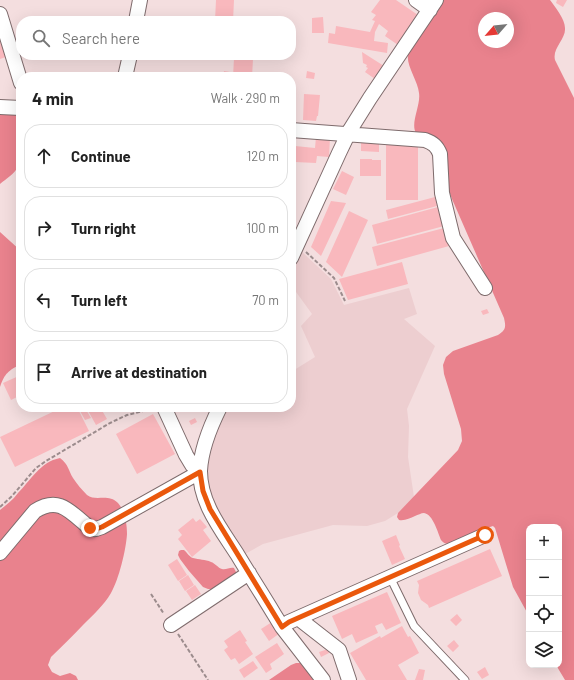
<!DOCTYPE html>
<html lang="en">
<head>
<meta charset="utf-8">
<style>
  :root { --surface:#fff; --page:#f6f6f6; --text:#222; --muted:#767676; --line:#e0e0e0 }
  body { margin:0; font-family:Barlow,sans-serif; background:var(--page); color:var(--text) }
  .controls { position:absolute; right:12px; bottom:12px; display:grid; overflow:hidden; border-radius:8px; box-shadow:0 4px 16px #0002 }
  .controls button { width:36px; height:36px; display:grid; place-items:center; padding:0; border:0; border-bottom:1px solid var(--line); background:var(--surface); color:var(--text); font:20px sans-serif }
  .compass { position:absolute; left:478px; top:12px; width:36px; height:36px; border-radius:50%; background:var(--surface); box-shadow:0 4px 16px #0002; rotate:242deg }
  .stop { position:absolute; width:12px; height:12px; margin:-9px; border:3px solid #ea580c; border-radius:50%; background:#fff }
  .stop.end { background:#ea580c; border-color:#fff; box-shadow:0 1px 4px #0008 }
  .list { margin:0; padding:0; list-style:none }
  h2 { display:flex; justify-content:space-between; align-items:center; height:52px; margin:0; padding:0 16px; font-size:17px }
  h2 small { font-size:13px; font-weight:400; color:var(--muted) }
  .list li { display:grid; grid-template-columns:26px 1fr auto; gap:12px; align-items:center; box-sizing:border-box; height:64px; margin:0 8px 8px; padding:0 8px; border:1px solid var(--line); border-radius:16px }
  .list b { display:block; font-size:15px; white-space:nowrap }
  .list em { font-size:13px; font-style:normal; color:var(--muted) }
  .icon { flex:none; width:22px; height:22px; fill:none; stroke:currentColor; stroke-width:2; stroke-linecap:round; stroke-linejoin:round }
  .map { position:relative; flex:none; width:574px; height:680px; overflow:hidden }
  .search { position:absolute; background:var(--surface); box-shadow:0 4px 16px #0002; left:16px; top:16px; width:280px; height:44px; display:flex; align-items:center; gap:10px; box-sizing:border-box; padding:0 14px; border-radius:16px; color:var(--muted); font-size:15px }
  .panel { position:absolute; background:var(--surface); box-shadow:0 4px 16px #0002; left:16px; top:72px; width:280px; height:340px; border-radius:16px }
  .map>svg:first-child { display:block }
</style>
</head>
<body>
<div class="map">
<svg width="574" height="680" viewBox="0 0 574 680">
  <rect width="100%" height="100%" fill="#f4dedf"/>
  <path fill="#edced0" d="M301,251L331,279L344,305L409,288L417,314L404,319L435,346L407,409L409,426L408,457L414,497L398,513L385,521L367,526L333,525L263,544L245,554L215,506L211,498L207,480V472L209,453L217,429L227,407H291V372L315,357L301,326L312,314L291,285V273Z"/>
  <path fill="#e9828d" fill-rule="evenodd" d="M444,0H550C555,7 565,19 565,28C566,39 552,48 555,60L574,98V680H565L556,665H559V527H529V616L513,587L495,528L493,526L490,527L451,544C447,544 444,544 441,540C438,533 433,514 424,513C421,513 418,515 415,516C410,518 405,521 399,520L397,517L398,513L458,450L462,441L461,429L444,374L443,365L446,357L453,351L498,335C506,330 506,327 504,318L452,199L448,188L446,159L416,133C410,123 421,105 419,93C418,81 406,66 408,54ZM484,18H508V42H484Z
    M0,112L21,113C21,126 24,156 18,167C14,174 6,179 0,184Z
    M0,232L21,251V364C8,371 5,373 0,387Z
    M60,458C69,465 68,470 73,478C77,484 82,490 87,495C96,502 108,493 118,503C125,511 127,524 127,534C126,550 119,579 111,593C104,605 93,615 83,625C73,636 62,646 51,657L48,665L52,672L60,676L70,673L76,676L78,680H0V510C6,505 13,500 18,493C31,480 40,462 60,458Z
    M181,550H184C187,552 189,557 193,558C199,560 205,559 211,562C215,563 218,568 222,569C226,570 230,567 234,568L236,572V575L215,589H208L203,587L189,571L180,559L178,555L179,551Z
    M296,663H301L306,668L316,680H269L291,665Z"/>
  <path fill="#f9b8bd" d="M216,0H234L233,21H215Z
    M380,0H396L418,15L398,45L385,36L388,31L379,24L375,32L374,41L388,43L387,53L328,43L329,33L335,34L336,26L370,32L375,21L372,20L376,15L371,12Z
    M557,0H567L563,7L556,3Z
    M323,17L324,33H312V18Z
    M0,36L6,57L0,59Z
    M362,52L384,66L375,79L365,72L368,68L366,67L367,65L363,63Z
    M213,55H231L230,60L212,59Z
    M234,58L253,59L252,77H233Z
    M224,71L230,72V77H223Z
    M307,71L315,73L314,79L306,78Z
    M304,94L320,95L318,116H317L316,121L303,120Z
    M316,137L330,138L329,157L317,156L316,163L295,162V146L315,148Z
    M361,141H379V152L361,151Z
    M386,145H418V200H386Z
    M360,159H372V160H381V176H360Z
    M342,171L354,177L346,195L333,189Z
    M435,197L437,206L388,219L386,210Z
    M331,201L346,203L321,256L311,247Z
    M438,207L444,226L377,244L372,225Z
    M349,211L368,220L342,277L326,262Z
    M444,228L449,246L377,266L372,247Z
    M402,262L408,284L348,300L339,279Z
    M487,309L489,313L483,315L481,311Z
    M21,375V395L11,400L3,383Z
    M63,407H77L89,431L15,467L0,437Z
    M86,407H100L107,419L96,425Z
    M85,408L91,418L85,420L80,411Z
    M153,414L175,454L137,474L116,434Z
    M195,418L197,422L191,425L189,421Z
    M193,518L196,522L200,519L207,527L203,530L211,541L192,557L178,539L182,535L178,530Z
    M396,535L400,545L399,546L405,559L392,565L382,541Z
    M490,549L502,576L429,608L428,605L421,600L418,593L419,585L417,581Z
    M177,559L187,575L178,581L168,565Z
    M188,575L194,585L185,591L179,581Z
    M195,585L201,594L192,600L186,591Z
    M387,592L401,623L386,630L382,623L375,626L378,633L356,643L352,634L342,639L332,616Z
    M457,614L462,620L456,626L450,620Z
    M272,622L280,633L269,641L261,629Z
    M402,626L408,637L410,636L419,653L398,665L407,680H366L350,653L380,636L381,638Z
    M240,630L247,641L245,642L253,654L239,664L235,658L231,660L224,650L228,647L224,641Z
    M454,640L459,646L453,652L447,646Z
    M277,643L284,654L270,664L272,669L266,673L255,657Z
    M328,649L329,653L321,657L319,652Z
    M253,661L258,668L244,678L239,670Z
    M485,667L489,675L482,679L477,672Z
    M419,669L425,670L423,680H415Z"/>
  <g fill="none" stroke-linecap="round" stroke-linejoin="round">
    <defs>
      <path id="service" d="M390,577L414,626L465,680"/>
      <path id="minor" d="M416,0L430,10
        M0,14L21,83
        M136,21L140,0
        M125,77L130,55
        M0,107L21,108
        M291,130L425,140C433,143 437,146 440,154L442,193L453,238L485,288
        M291,258L339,153L350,130L370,98L436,0
        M220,407C210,427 201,449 200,471C200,503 221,529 237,554C249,574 262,594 274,614L282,627L323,680
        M0,553L35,511C57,497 68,509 85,524C88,526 91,530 96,529C96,529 102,527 102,527L200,472L192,465L186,455L164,407
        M298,618L339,650L349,680
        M171,625L249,573
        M282,627L289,622L485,535"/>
    </defs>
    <use href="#service" stroke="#7e6b6c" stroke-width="9"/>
    <use href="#minor" stroke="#7e6b6c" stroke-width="16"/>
    <path stroke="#9c8c8d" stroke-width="2" stroke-dasharray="4 2" stroke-linecap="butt" d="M306,252L334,278L345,301
      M0,507L12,496L36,468L46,461L110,423L127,415L152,409
      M151,594L164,614
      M178,634L208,680"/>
    <use href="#service" stroke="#fff" stroke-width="7"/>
    <use href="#minor" stroke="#fff" stroke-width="14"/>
  </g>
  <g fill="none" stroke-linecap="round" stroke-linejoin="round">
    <path stroke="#ea580c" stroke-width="5" d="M90,528L96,529L102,527L200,472L203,491L210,509L282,627L289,622L485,535"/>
  </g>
</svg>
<div class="controls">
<button>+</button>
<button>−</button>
<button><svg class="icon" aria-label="locate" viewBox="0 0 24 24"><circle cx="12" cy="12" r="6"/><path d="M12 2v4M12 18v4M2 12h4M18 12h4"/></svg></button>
<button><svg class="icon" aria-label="layers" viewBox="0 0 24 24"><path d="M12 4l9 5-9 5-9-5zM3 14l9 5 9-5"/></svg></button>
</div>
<svg class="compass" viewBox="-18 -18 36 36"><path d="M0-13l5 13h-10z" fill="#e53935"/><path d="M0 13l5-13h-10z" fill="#767676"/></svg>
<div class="stop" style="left:485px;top:535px"></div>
<div class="stop end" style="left:90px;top:528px"></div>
<div class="search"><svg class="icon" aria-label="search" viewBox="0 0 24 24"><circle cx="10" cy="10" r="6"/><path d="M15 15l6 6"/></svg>Search here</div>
<section class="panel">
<h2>4 min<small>Walk · 290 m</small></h2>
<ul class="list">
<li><svg class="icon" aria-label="ahead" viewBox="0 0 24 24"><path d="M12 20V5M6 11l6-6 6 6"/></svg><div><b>Continue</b></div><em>120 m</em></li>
<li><svg class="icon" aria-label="right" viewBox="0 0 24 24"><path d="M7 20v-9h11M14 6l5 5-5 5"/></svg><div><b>Turn right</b></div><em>100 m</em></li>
<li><svg class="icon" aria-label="left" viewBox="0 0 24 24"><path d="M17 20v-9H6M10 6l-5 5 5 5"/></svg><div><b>Turn left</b></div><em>70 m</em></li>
<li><svg class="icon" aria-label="arrive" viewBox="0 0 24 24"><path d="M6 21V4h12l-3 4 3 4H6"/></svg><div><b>Arrive at destination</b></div></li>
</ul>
</section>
</div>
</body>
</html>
